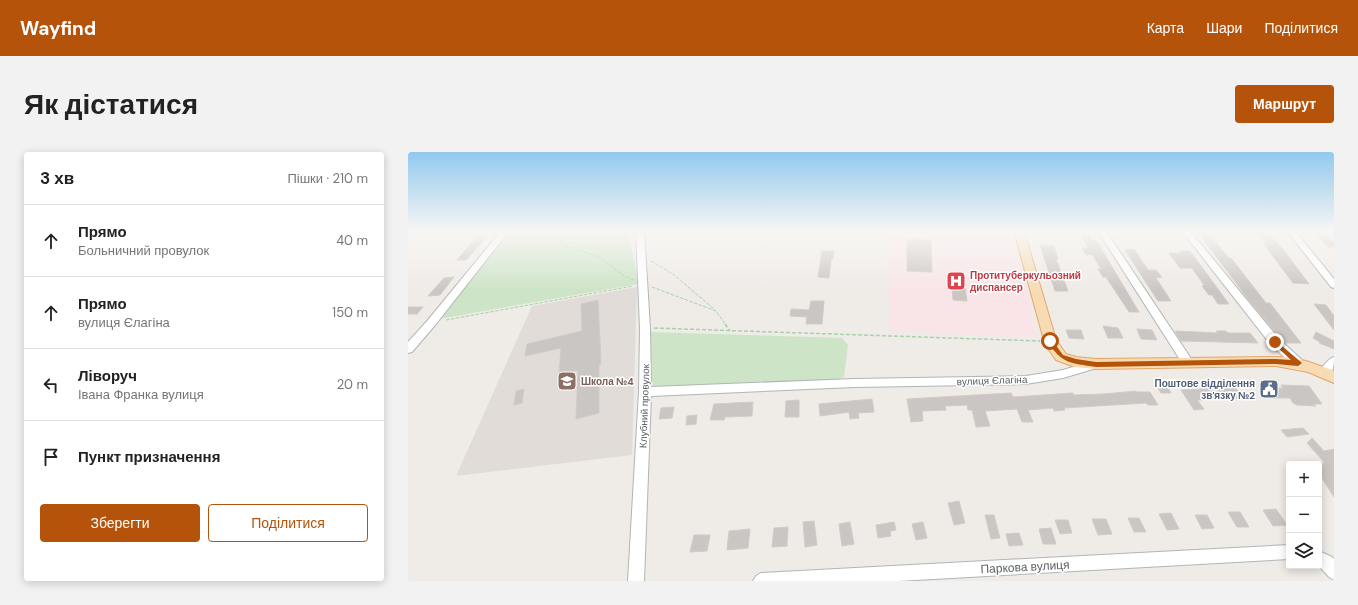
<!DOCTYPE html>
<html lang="uk">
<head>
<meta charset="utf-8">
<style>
  :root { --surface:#fff; --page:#f2f2f2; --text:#222; --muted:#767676; --line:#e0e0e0; --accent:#b45309 }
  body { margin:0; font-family:"DM Sans",sans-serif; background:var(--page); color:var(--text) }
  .controls { position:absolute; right:12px; bottom:12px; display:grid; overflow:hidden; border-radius:4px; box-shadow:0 2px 10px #0003 }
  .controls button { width:36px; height:36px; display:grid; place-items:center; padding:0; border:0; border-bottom:1px solid var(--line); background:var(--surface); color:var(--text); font:20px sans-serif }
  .stop { position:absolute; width:12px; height:12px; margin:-9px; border:3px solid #b45309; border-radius:50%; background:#fff }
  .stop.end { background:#b45309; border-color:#fff; box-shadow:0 1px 4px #0008 }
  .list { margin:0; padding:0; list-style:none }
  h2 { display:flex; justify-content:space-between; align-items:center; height:52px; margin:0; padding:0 16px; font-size:17px }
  h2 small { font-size:13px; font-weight:400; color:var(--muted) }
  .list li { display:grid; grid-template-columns:26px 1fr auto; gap:12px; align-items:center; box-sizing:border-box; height:72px; padding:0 16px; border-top:1px solid var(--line) }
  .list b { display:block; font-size:15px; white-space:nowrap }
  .list p { margin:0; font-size:13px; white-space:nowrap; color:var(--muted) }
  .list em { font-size:13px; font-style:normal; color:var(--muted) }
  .actions { display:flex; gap:8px; padding:12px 16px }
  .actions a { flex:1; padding:9px 0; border:1px solid var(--accent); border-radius:4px; text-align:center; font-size:14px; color:var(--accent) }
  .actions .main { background:var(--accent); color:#fff }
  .icon { flex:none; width:22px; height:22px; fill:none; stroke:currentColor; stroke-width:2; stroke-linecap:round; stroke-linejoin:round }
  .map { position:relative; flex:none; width:926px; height:429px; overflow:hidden; border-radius:4px }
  header { display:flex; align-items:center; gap:24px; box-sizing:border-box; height:56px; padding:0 20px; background:var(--accent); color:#fff }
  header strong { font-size:19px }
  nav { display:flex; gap:22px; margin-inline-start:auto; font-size:14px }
  .intro { display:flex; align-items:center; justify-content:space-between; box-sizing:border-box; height:96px; padding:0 24px }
  h1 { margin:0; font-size:28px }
  .button { padding:10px 18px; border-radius:4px; background:var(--accent); color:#fff; font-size:14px; font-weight:700 }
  main { display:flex; gap:24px; padding:0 24px }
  aside { flex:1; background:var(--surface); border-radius:4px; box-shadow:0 2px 10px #0003 }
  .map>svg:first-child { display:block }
</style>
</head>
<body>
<header>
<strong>Wayfind</strong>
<nav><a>Карта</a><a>Шари</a><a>Поділитися</a></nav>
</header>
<div class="intro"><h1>Як дістатися</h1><a class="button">Маршрут</a></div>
<main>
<aside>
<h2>3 хв<small>Пішки · 210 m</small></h2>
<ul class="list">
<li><svg class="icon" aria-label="ahead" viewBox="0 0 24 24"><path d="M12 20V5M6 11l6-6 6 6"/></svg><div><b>Прямо</b><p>Больничний провулок</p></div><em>40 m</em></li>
<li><svg class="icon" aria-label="ahead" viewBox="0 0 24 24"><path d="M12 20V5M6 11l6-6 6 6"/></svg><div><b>Прямо</b><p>вулиця Єлагіна</p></div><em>150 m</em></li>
<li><svg class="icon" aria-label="left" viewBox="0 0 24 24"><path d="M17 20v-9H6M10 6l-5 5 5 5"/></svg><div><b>Ліворуч</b><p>Івана Франка вулиця</p></div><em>20 m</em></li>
<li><svg class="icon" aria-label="arrive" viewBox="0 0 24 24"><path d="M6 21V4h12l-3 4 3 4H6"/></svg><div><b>Пункт призначення</b></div></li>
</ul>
<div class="actions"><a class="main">Зберегти</a><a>Поділитися</a></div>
</aside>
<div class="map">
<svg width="926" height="429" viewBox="0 0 926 429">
  <rect width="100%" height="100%" fill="#efebe7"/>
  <path fill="#e1dcd8" d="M229,135L224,303L48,324L124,154Z"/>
  <path fill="#f9e5e8" d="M479,79H604L629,186L482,179Z"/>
  <path fill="#cde4c6" d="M100,79H221L230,132L31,167Z
    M241,180L434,186L440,193L436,225L426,229L242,237Z"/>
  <path fill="#cac6c3" stroke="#d3cbc5" d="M789,79H798L821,106H823L858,151H862L893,191H878L873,187L840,147Z
    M847,79H858L875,97L901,132L885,131L855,91H859Z
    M904,79H914L926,91V95H920Z
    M69,84H80L58,108H49Z
    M673,84H681L684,88H688L731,160H721L698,125H695L690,117H693L684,102L678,103L674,96H680Z
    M499,87L523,88L524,120L499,119Z
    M632,93L646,94L650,107H648L660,139H647Z
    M726,97L740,118H748L754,125L748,126L763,149H750L717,98Z
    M414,99H426L425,107H423L421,126L410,125Z
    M772,99H782L821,152H810L804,143H801L794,134L796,133L784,116H772L761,101H774Z
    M46,125L32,143L20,144L36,126Z
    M544,135L557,136L559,149L545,148Z
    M190,148L193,212L191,213V261L168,267L170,218L151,223L153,196L117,204L119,192L174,179L173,152Z
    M403,149H416L414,172H398L399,165L382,164L383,157L401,158Z
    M906,152L918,153L926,164V178Z
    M0,155H15L9,162H0Z
    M695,174L710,176L715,186H700Z
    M729,177L744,178L749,188L733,187Z
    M658,178H673L676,187L661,186Z
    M767,179L810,181L808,179H818L820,181H842L850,191L773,189Z
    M908,180L926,189V197L911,191L912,190L905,186Z
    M748,233H758L763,241H753Z
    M873,233L901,234L914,252H906L908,254L889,253L885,251L882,246H862L855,236H875Z
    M802,234L803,236L827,235L835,246L789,248L796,257L786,258L773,238L793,237L792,235Z
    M116,237L114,251L106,253L108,239Z
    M728,239L729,240H742L750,253H740L738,251L656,256L657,258L646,259L645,256L620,258L625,270H614L609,257L577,259L582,274L568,275L564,258H560L559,253L537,254L538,258L514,259L515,269L503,270L499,247L603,241L605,245L665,241L666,243L696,242Z
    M464,247L466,260L450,261L451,266L442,267L441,260L412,264L411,252Z
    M391,248V265H377L378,249Z
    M345,250L344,264L317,265L316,268H302L306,252Z
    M266,255L264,266L251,267L253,256Z
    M289,263L288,272L278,273L279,264Z
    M895,276L901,282L879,285L873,278Z
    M904,286L916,299L926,297V345L914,326H911V311H917L899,291Z
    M551,349L557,371L546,373L540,351Z
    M868,357L879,373L865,374L855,358Z
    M820,360H832L841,375H829Z
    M763,361L771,377L759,378L751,362Z
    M577,363H586L592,386L583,387Z
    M787,363H799L806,376L794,377Z
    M720,366H731L738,380H726Z
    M684,367H698L704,382L690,383Z
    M647,368H660L664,381L652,382Z
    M406,369L409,393L397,395L395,370Z
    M442,370L446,392L434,394L431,372Z
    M486,370L488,378L482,379L483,384L470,386L468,373Z
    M515,370L519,386L508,388L504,372Z
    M380,375L379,394L364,395L366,376Z
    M643,376L648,392H635L631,377Z
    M342,377L340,396L319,398L321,379Z
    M611,381L615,393L601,394L598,382Z
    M286,383H302L299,399L282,400Z"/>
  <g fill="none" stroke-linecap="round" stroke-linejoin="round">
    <defs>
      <path id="minor" d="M93,79H101L28,172L4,200L0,201V190L20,168Z
        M228,79H236L242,176L243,235L446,227L618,224L655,218L688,208L692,209L693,212L692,215L655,226L618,232L446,235L243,244L236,429H220L231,240L232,176Z
        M690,79H698L784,208L785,211L784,214H776Z
        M774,79H782L871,187L894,208L895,211L894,214H886L863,193Z
        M879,79H887L926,127V136L923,135Z
        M926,205C926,214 925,227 913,223L911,220C915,214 920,207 926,205Z
        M881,393V407L490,429H345L348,424L353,421Z
        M911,399L924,405L926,407V428L921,425L911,414Z"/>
      <path id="major" d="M606,79H616L648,188L658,202L668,205L688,207L875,205L898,209L924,218L926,219V231L900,220L868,214L688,217L667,215L648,208L637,192Z"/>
    </defs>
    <use href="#minor" stroke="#b1b5b7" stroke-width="2"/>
    <use href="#major" stroke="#e4a56a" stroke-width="2"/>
    <path stroke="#a8d2aa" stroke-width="1" stroke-dasharray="3.5 1.5" stroke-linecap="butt" d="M142,79L159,94L193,106L216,124L226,128
      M243,109L265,122L306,157
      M244,135L308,159L318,173
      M38,168L225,134"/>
    <path stroke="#a8d2aa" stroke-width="1.5" stroke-dasharray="4 2" stroke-linecap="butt" d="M317,172L322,179
      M246,176L632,189"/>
    <use href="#minor" fill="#fff" fill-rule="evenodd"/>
    <use href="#major" fill="#f7dcb3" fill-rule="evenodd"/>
  </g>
  <linearGradient id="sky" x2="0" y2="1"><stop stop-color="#91c9ee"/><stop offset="0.57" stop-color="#f8f6f4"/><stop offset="1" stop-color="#f8f6f4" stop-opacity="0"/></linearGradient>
  <rect width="926" height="139" fill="url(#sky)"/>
  <path fill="#b45309" d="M642,187L644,188L655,203L668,207L688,210L868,207L883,208L865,191L864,190L867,188L894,211L890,214L868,212L688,215C662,211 654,212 639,189Z"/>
  <defs>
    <symbol id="hospital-square" viewBox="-11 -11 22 22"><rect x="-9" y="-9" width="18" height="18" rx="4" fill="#e0444e" stroke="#fff"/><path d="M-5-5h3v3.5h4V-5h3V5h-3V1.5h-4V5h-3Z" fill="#fff"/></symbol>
    <symbol id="school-square" viewBox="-11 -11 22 22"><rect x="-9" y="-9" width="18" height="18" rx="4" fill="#8d6e63" stroke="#fff"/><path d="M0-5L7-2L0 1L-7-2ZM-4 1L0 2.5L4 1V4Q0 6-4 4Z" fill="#fff"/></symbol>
    <symbol id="civic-square" viewBox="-11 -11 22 22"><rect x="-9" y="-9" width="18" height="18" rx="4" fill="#5c6f8a" stroke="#fff"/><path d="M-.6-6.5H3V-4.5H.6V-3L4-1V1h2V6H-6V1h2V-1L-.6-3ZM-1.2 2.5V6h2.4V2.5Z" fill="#fff"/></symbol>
  </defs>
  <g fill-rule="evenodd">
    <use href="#hospital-square" x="537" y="118" width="22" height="22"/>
    <use href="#school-square" x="148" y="218" width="22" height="22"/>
    <use href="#civic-square" x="850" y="226" width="22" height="22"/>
  </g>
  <g text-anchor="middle" stroke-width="3" stroke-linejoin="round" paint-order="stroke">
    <g font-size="10" font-weight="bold" fill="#be3a42" stroke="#fff" text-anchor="start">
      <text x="562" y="127">Протитуберкульозний<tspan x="562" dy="12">диспансер</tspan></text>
    </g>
    <g font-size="10" fill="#5e6365" stroke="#fff">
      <text transform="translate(584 228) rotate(-2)" y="4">вулиця Єлагіна</text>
      <text transform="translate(236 254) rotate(-88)" y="4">Клубний провулок</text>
    </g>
    <g font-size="10" font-weight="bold" fill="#785e54" stroke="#fff" text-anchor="start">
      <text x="173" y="233">Школа №4</text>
    </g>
    <g font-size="10" font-weight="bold" fill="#4e5e75" stroke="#fff" text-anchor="end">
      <text x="847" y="235">Поштове відділення<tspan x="847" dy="12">зв'язку №2</tspan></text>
    </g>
    <g font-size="12" fill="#5e6365" stroke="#fff">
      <text transform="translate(617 415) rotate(-3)" y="4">Паркова вулиця</text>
    </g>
  </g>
</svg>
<div class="controls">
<button>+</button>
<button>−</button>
<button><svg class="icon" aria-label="layers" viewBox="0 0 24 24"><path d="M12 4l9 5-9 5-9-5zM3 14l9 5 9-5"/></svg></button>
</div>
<div class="stop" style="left:642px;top:189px"></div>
<div class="stop end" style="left:867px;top:190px"></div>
</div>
</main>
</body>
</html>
